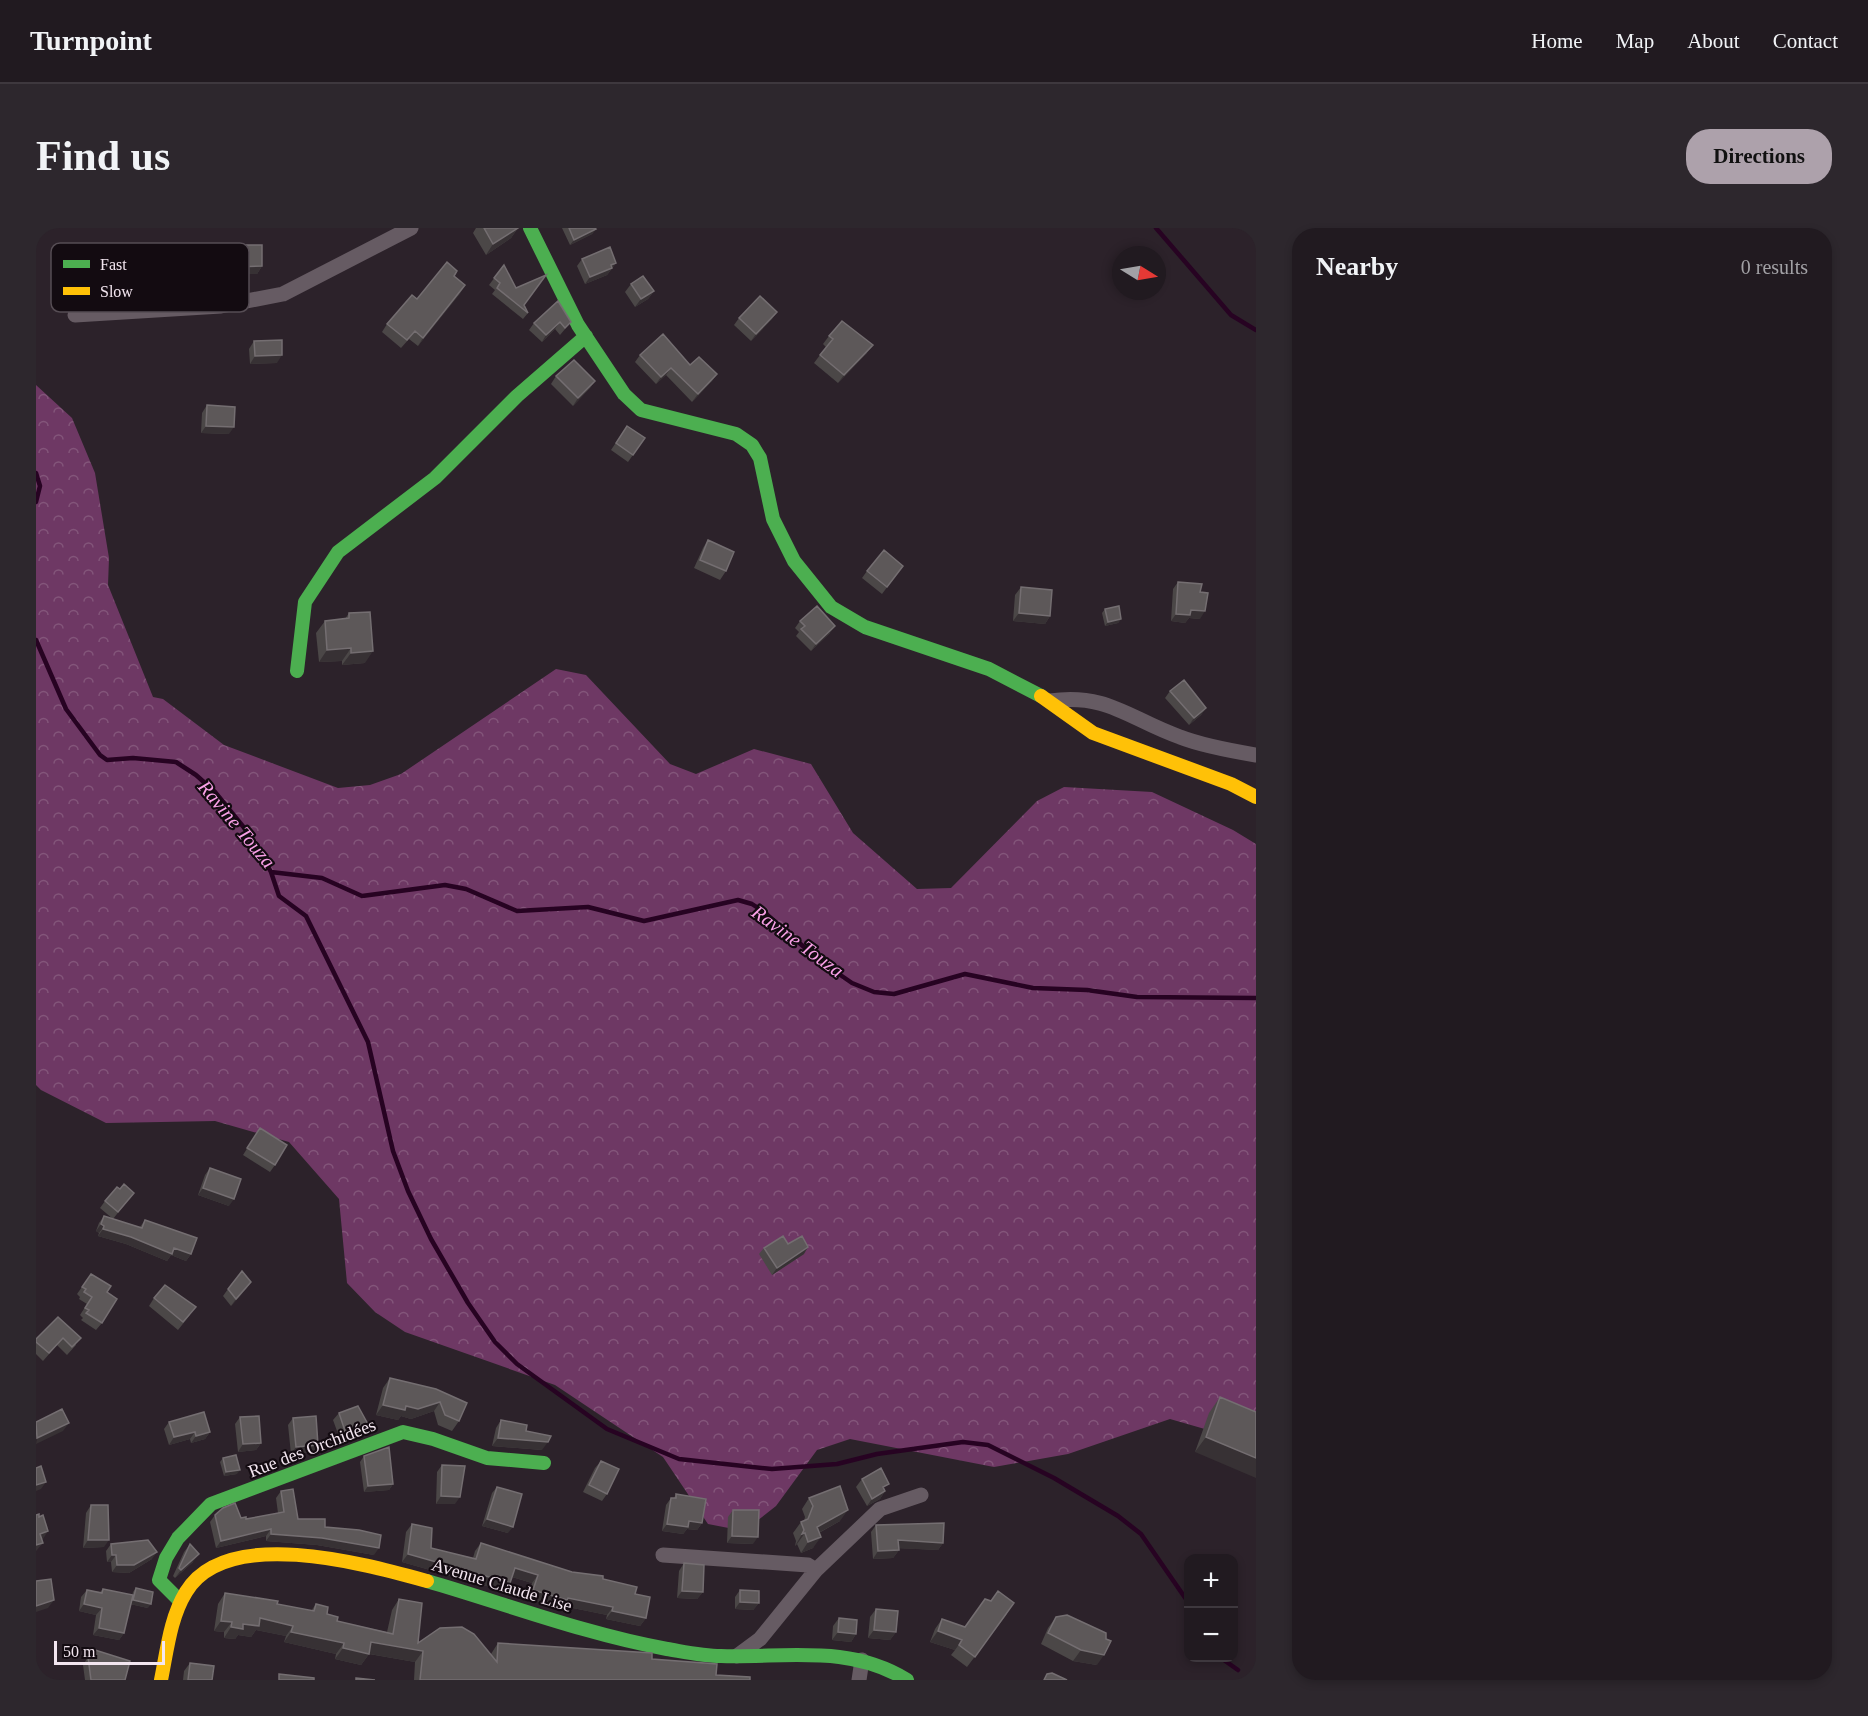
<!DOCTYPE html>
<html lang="en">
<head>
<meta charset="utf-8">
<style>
  :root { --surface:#211a20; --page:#2d272d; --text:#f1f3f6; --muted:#a2a1a5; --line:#3e383e; --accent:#ada1ab }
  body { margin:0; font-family:Georgia,serif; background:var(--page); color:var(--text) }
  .controls { position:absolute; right:18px; bottom:18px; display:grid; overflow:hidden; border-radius:12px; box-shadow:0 3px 9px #0003 }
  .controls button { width:54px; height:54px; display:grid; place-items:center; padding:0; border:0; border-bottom:2px solid var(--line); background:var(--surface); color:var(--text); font:30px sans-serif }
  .compass { position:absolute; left:1076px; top:18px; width:54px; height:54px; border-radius:50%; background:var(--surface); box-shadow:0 3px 9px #0003; rotate:101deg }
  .scale { position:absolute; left:18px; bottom:15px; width:111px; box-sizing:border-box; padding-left:6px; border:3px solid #f3e6f0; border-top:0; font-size:16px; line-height:21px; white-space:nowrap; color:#f3e6f0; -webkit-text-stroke:4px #130b11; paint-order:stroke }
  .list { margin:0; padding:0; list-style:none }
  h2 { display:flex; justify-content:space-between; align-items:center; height:78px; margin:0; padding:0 24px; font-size:26px }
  h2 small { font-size:20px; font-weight:400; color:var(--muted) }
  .map { position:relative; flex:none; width:1220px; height:1452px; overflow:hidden; border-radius:24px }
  header { display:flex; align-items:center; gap:36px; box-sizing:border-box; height:84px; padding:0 30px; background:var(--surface); border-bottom:2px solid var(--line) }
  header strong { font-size:28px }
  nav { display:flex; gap:33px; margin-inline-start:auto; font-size:21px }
  .intro { display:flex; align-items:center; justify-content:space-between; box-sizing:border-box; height:144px; padding:0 36px }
  h1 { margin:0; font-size:42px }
  .button { padding:15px 27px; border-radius:24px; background:var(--accent); color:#111; font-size:21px; font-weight:700 }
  main { display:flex; gap:36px; padding:0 36px }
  aside { flex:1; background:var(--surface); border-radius:24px; box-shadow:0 3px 9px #0003 }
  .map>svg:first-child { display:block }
</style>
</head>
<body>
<header>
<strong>Turnpoint</strong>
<nav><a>Home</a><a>Map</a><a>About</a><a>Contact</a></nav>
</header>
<div class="intro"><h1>Find us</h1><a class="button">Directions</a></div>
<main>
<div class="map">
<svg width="1220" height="1452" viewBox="0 0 1220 1452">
  <defs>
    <pattern id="forest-crowns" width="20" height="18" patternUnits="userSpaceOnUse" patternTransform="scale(1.5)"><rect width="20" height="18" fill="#6e3864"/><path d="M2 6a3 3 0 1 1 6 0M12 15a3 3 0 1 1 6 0" fill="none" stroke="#83557a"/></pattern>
  </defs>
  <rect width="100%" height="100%" fill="#2c222a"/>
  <path fill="url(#forest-crowns)" d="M0,157L36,190L59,245L73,330L72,357L117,469L127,471L188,517L302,560L334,557L365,546L520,441L550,447L634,536L660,546L718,521L775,536L817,605L881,661L915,660L1001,573L1028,559L1116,564L1197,602L1220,616V1221L1207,1212L1134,1191L1032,1226L958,1239L814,1211L781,1222L740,1278L708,1303L672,1296L627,1229L519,1157L369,1104L339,1084L311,1055L303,971L253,914L179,893L70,895L5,862L0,857Z"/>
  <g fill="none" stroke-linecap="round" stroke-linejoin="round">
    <path stroke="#270322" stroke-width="4.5" d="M1120,0L1195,87L1220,102
      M0,245L4,258L0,274
      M0,412L30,481L64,527L71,532L97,530L140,534L160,547L179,564L214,607L235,644L243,668L270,688L332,814L357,923L372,963L395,1011L432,1075L459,1114L481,1136L571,1201L643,1231L736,1241L801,1236L841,1226L927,1214L952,1217L1018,1250L1082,1288L1105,1306L1152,1374
      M235,644L286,650L326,668L409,657L430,661L481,683L552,679L608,693L702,672L716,676L728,684L784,733L816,755L838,764L858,766L929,746L997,760L1051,762L1101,769L1220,770
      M1185,1430L1202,1442"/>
    <path stroke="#665b63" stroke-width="15" d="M39,87L185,78L247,66L375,0
      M1014,473C1072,465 1093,491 1144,509C1167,518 1196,523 1220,527
      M627,1327L772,1337L780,1342L724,1411L701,1428
      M780,1342L844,1281L885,1267
      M823,1452L826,1432"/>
    <path stroke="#4caf50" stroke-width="14" d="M494,0L542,97L588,166L605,182L700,206L716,217L724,230L737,291L758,333L795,379L829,399L953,441L1005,468
      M261,443L269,374L302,324L399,250L481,168L550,108
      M391,1353C470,1376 549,1406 631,1421C649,1424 667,1428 685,1428C750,1430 813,1416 871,1452
      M143,1372L123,1352L130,1330L142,1310L175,1276L367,1204L397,1211L451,1230L508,1235"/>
    <path stroke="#ffc107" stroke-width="14" d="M1005,468L1057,505L1195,556L1220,569
      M125,1452C131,1423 134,1390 150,1364C190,1297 329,1336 391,1353"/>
  </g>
  <path fill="#4b4747" d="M440,0H482L475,10L450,27L437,5Z
    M526,0H559L560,1L556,6L534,17Z
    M199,17L226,38L221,46H194V24Z
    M170,18L178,35L173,42L167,47L164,56L159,63L144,58L153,34L158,27L163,29Z
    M546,31L580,35L571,47L549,56L541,38Z
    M468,37L492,85L487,91L456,66L459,62L453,57Z
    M421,43L418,48L429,57L382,118L373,111L365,120L346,104L351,96L381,71Z
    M32,44L44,77L34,79L30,83L18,79L27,51Z
    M595,56L618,63L612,71L599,79L589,64Z
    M741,84L736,91L715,113L698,97L703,90Z
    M535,94L524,107L519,101L506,114L493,102L498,95Z
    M793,108L831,125L802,155L778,135L790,119L787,116Z
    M218,113L241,135L214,136L213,121Z
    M604,127L654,137L681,146L676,153L656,174L630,147L620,156L599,134Z
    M520,148L559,153L554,160L537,178L515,156Z
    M171,177L193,206L165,205L166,185Z
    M591,198L609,210L592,234L575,222Z
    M672,312L690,343L684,352L658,340L667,320Z
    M867,338L846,366L826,350L831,343Z
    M1142,354L1164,364V391L1153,390L1149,395L1135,393L1137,361Z
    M985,359L1014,388L1009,396L977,393L979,367Z
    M1069,381L1085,391L1082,395L1069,398L1066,385Z
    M313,385L329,435L306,437V433L283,434L280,405L289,393L309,391Z
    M764,393L794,405L775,423L760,408L763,404L759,400Z
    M1134,463L1170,480L1165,487L1153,497L1129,470Z
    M224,900L239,937L234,944L207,927Z
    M174,940L193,978L162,967L169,947Z
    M92,972L77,991L104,999L109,992L155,1026L150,1033L135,1027L131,1033L90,1016L62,1008L63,1005L60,1003L63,995L68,988L77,991L64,980L69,973Z
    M728,1020L768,1026L736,1047L723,1026Z
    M55,1046L71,1064L66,1095L60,1102L45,1092L47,1090L44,1087L51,1076L43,1071L44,1069L41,1066Z
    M215,1054L210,1061L195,1078L187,1068L192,1061Z
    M118,1070L154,1087L142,1102L113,1078Z
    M22,1089L40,1117L31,1127L21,1117L7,1133L0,1126V1111Z
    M354,1150L400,1161L423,1193L416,1203L402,1197L398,1183L375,1191L365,1188L362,1192L340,1187L347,1160Z
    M1184,1169L1220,1184L1159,1224L1173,1185Z
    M303,1185L328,1205L305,1214L297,1192Z
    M204,1189L225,1215L220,1222L202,1224L199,1196Z
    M257,1190L282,1217L277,1224L255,1226L252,1197Z
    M465,1192L490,1203L506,1222L456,1218L460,1200Z
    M133,1194L174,1204L169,1211L155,1215L154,1211L133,1217L128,1201Z
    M328,1228L357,1256L353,1262L328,1264L324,1234Z
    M187,1230L201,1246L188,1248L184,1234Z
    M565,1233L571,1266L566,1273L547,1264L559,1240Z
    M406,1237L419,1276H400L401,1244Z
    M826,1251L849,1263L844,1271L831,1278L820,1259Z
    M461,1259L472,1305L446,1298L456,1265Z
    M245,1263L262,1291L289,1299L338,1327L281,1317L230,1313V1308L180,1320L174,1294L179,1287L210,1291L242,1285L240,1270Z
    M640,1266L666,1295L661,1302L651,1301L647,1306L626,1303L630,1277L635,1270H638Z
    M773,1270L804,1293L783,1305L777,1320L765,1325L761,1316L759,1318L760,1313L757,1305L765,1294L768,1293L769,1289L766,1281Z
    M55,1277L68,1319L47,1320L50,1285Z
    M697,1282L717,1316L691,1315L692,1289Z
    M376,1296L395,1320L437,1330L439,1323L445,1315L536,1344L567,1351L599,1366L610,1390L604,1398L570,1391L571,1387L527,1378L525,1381L492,1370L496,1355L476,1349L474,1355L468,1363L366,1334L370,1304Z
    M840,1297L907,1315L902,1322L862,1320L863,1322L857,1330L837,1331L835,1304Z
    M75,1316L116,1331L93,1345L76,1344L75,1334H71L70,1323Z
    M154,1316L157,1334L139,1350L137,1348L148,1324Z
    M648,1335L667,1364L661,1371L641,1370L643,1343Z
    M100,1360L112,1380L94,1376L97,1364Z
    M67,1361L88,1405L83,1412L57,1407L60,1387L43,1383L45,1369L51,1362L64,1364Z
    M704,1362L723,1375L717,1382L699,1381V1369Z
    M189,1365L275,1383L280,1376L291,1386L301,1393L351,1404L356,1382L363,1371L382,1415L455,1426L462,1415L616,1431L680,1447L714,1452H378L379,1434L333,1426L325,1437L299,1431L300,1426L248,1414L250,1408L220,1402L215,1409L202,1407L199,1411L188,1410V1404L178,1403L182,1376Z
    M840,1381L860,1404L854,1412L832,1410L834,1389Z
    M971,1386L931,1439L915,1427L919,1422L894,1414L899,1401L906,1391L929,1399Z
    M1020,1389L1061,1437L1037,1433L1005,1416L1012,1400Z
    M803,1390L820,1406L815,1414L796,1412L797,1398Z
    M52,1429L89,1452H49L47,1437Z
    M154,1435L176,1452H147L148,1443Z"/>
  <path fill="#373134" d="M482,0L475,10L450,27L457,16Z
    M560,1L556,6L534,17L538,12Z
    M178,35L173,42L164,49L169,42Z
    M580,35L571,47L549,56L554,49Z
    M226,38L221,46H194L199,39Z
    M149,51L164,56L159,63L144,58Z
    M429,57L424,66L382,118L387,110Z
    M618,63L612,71L599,79L605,71Z
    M49,70L44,77L34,79L30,83L18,79L23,72H39Z
    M741,84L736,91L715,113L720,106Z
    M524,94L519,101L506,114L510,107Z
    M837,117L831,125L802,155L808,147Z
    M246,127L241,135L214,136L219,128Z
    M635,140L630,147L620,156L625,149Z
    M681,146L676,153L656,174L662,166Z
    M559,153L554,160L537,178L542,170Z
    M170,198L198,199L193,206L165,205Z
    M1155,382L1169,383L1164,391L1153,390L1149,395L1135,393L1140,386Z
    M983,385L1014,388L1009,396L977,393Z
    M1085,391L1082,395L1069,398L1072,394Z
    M799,398L794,405L775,423L780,416Z
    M315,420L306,433L283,434L291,422Z
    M337,423L329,435L306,437L315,425Z
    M1170,480L1165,487L1153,497L1158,490Z
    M167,960L198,971L193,978L162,967Z
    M65,996L68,998L63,1005L60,1003Z
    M67,1001L138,1020L155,1026L150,1033L135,1027L131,1033L90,1016L62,1008Z
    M772,1019L768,1026L736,1047L741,1040Z
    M215,1054L210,1061L195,1078L200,1071Z
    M404,1174L398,1183L375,1191L365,1188L362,1192L340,1187L347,1177L370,1178Z
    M33,1195L27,1203L0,1216L1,1210Z
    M333,1198L328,1205L305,1214L310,1206Z
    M159,1204L154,1211L133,1217L138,1209Z
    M174,1204L169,1211L155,1215L160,1208Z
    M1170,1209L1220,1230V1250L1159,1224Z
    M462,1210L512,1214L506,1222L456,1218Z
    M225,1215L220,1222L202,1224L207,1216Z
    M282,1217L277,1224L255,1226L260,1219Z
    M204,1242L201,1246L188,1248L190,1244Z
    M10,1254L5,1261L0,1263V1257Z
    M357,1256L353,1262L328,1264L332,1258Z
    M849,1263L844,1271L831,1278L836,1271Z
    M405,1268L424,1269L419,1276H400Z
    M812,1282L804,1293L773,1310L781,1299Z
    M451,1291L477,1299L472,1305L446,1298Z
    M653,1293L666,1295L661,1302L651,1301L647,1306L626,1303L631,1296Z
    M235,1301L230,1308L180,1320L185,1313Z
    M12,1303L7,1311L0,1313L4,1306Z
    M769,1305L761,1316L759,1318L766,1306Z
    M235,1306L286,1310L343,1320L338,1327L281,1317L230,1313Z
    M696,1308L722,1309L717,1316L691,1315Z
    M785,1309L777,1320L765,1325L772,1314Z
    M52,1312H73L68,1319L47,1320Z
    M862,1312L907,1315L902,1322L857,1320Z
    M7,1315L1,1322L0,1323V1317Z
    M863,1322L857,1330L837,1331L842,1323Z
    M121,1324L116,1331L93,1345L76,1344L81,1337Z
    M163,1326L157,1334L139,1350L145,1342Z
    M372,1326L474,1355L468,1363L366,1334Z
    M76,1327H80L75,1334H71Z
    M479,1340L502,1347L496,1355L473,1348Z
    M497,1362L577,1379L571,1387L527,1378L525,1381L492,1370Z
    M646,1363L667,1364L661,1371L641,1370Z
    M18,1372L12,1380L0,1384V1378Z
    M97,1372L115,1376L112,1380L94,1376Z
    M704,1374L723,1375L717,1382L699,1381Z
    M48,1376L66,1380L60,1387L43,1383Z
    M576,1383L610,1390L604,1398L570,1391Z
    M224,1390L257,1398L250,1408L220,1402L215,1409L202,1407L199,1411L188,1410L195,1399Z
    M185,1393L196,1394L188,1404L178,1403Z
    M63,1400L88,1405L83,1412L57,1407Z
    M838,1402L860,1404L854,1412L832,1410Z
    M902,1403L926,1412L919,1422L894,1414Z
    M255,1404L308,1415L300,1426L248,1414Z
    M802,1404L820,1406L815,1414L796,1412Z
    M335,1414L387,1423L379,1434L328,1425Z
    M307,1420L333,1426L325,1437L299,1431Z
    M1045,1422L1068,1427L1061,1437L1037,1433Z"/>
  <path fill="#5d5859" stroke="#746e71" stroke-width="1.5" d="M448,0H482L457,16Z
    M533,0H559L560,1L538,12Z
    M199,17H226V38L199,39Z
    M574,19L580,35L575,37L576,40L554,49L546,31Z
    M411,34L421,43L418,48L429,57L387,110L379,103L371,112L351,96L376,67L381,71Z
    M468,37L480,60L510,47L488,77L492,85L461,60L464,55L458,50Z
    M607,48L618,63L605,71L595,56Z
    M724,68L741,84L720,106L703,90Z
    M522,73L535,94L529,100L524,94L510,107L498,95Z
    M806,93L837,117L808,147L784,127L797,111L793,108Z
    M627,106L654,137L663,129L681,146L662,166L635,140L625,149L604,127Z
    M246,112V127L219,128L218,113Z
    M538,132L559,153L542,170L520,148Z
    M171,177L199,179L198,199L170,198Z
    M591,198L609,210L597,227L580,215Z
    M672,312L698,324L690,343L664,332Z
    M848,322L867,338L851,359L831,343Z
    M1142,354L1166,356L1164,364L1172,365L1169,383L1155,382L1154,387L1140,386Z
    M985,359L1016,362L1014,388L983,385Z
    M781,378L799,398L780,416L765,401L769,398L764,393Z
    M1083,378L1085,391L1072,394L1069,381Z
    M334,384L337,423L315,425V420L291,422L289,393L313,390V385Z
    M1148,452L1170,480L1158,490L1134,463Z
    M224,900L251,917L239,937L211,920Z
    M174,940L205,951L198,971L167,960Z
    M88,956L98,965L82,984L69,973L81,959L84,961Z
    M68,988L106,1000L109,992L161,1010L155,1026L138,1020L136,1026L95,1009L67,1001L68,998L65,996Z
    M747,1008L752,1016L766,1008L772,1019L741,1040L728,1020Z
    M206,1043L215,1054L200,1071L192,1061Z
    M55,1046L75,1058L71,1064L81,1071L66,1095L50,1085L53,1082L49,1080L56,1069L48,1064L50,1061L46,1059Z
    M129,1057L160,1079L147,1094L118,1070Z
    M22,1089L45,1110L36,1119L27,1110L13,1125L0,1114V1111Z
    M354,1150L400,1161L431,1175L423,1193L409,1187L404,1174L382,1181L370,1178L369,1182L347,1177Z
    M1184,1169L1220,1184V1230L1170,1209Z
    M322,1178L333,1198L310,1206L303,1185Z
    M26,1181L33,1195L1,1210L0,1194Z
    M168,1184L174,1204L160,1208L159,1204L138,1209L133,1194Z
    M223,1188L225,1215L207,1216L204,1189Z
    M280,1188L282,1217L260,1219L257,1190Z
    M465,1192L491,1197L490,1203L515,1208L512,1214L462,1210Z
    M353,1219L357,1256L332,1258L328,1228Z
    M200,1227L204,1242L190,1244L187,1230Z
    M565,1233L583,1241L571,1266L553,1257Z
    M406,1237L429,1238L424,1269L405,1268Z
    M5,1238L10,1254L0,1257V1240Z
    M845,1240L853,1256L847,1259L849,1263L836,1271L826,1251Z
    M804,1258L812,1282L781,1299L785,1309L772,1314L769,1305L766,1306L768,1302L765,1294L772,1291L777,1278L773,1270Z
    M461,1259L486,1266L477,1299L451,1291Z
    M257,1261L262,1291H289V1299L323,1302L345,1307L343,1320L286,1310L235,1306V1301L185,1313L179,1287L187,1280L199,1275L205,1290L210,1289V1291L248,1284L245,1263Z
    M640,1266L670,1271L666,1295L653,1293L652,1299L631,1296L635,1270H640Z
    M55,1277H72L73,1312H52Z
    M697,1282H723L722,1309L696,1308Z
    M3,1286V1289L7,1287L12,1303L4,1306L7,1315L0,1317V1287Z
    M908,1295L907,1315L862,1312L863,1322L842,1323L840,1297Z
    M376,1296L396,1300L395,1320L440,1331L445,1315L536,1344L567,1348V1351L601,1359L599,1366L614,1369L610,1390L576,1383L577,1379L532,1370L531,1372L497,1362L502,1347L479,1340L474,1355L372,1326Z
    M112,1312L121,1324L98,1337H81L80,1327H76L75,1316Z
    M154,1316L163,1326L145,1342L143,1340Z
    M648,1335L668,1337L667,1364L646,1363Z
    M15,1351L18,1372L0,1378V1353Z
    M100,1360L117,1364L115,1376L97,1372Z
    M67,1361L97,1367L88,1405L63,1400L66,1380L48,1376L51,1362L66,1365Z
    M704,1362L723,1363V1375L704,1374Z
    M962,1363L978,1375L939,1429L923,1417L926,1412L902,1403L906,1391L929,1399L949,1371L955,1373Z
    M189,1365L242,1373L241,1376L278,1383L280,1376L292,1379L291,1386L302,1389L301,1393L357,1406L363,1371L386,1375L382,1415L404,1400L426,1399L438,1406L461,1434L462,1415L616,1425V1431L681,1436L680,1447L714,1449V1452H384L387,1423L335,1414L333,1426L307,1420L308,1415L255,1404L257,1398L224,1390L223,1398L207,1396V1401L195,1399L196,1394L185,1393Z
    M840,1381L862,1383L860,1404L838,1402Z
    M1031,1387L1070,1405V1411L1075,1413L1068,1427L1045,1422L1012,1405L1020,1389Z
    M803,1390L821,1392L820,1406L802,1404Z
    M59,1422L94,1433L89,1452H55L52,1429Z
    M154,1435L178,1438L176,1452H152Z
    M1016,1445L1031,1452H1008L1011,1446Z
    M243,1446L278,1450V1452H243Z
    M320,1450L339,1452H320Z"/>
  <g text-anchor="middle" stroke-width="4.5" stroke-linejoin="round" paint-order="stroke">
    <g font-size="18" fill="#f3e6f0" stroke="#130b11">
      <text transform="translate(276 1220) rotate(-21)" y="6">Rue des Orchidées</text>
      <text transform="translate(466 1357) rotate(17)" y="6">Avenue Claude Lise</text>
    </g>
    <g font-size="20" font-style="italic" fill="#f9a0e7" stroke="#130b11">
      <text transform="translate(201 596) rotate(50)" y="7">Ravine Touza</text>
      <text transform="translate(762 713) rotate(36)" y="7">Ravine Touza</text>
    </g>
  </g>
  <rect x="15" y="15" width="198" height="69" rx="9" fill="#130b11" stroke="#564d54" stroke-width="1.5"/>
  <rect x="27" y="32" width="27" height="8" fill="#4caf50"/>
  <rect x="27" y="59" width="27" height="8" fill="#ffc107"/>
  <g font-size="16" fill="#f3e6f0">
    <text x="64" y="42">Fast</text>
    <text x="64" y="69">Slow</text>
  </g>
</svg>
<div class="controls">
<button>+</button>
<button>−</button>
</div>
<svg class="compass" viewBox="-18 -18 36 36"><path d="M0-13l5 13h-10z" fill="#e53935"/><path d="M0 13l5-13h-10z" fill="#a2a1a5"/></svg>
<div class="scale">50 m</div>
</div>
<aside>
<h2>Nearby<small>0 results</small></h2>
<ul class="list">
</ul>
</aside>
</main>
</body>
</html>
